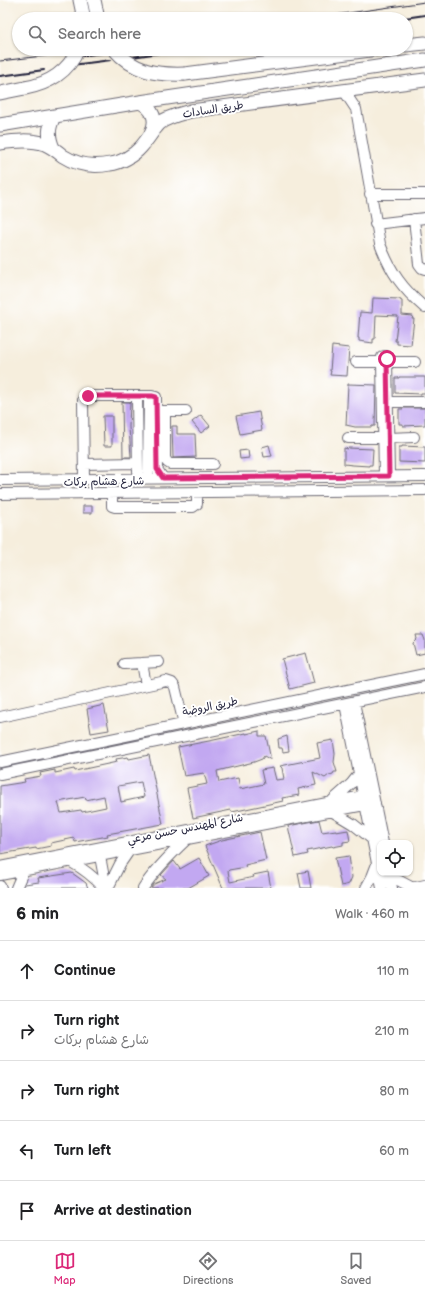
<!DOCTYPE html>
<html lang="en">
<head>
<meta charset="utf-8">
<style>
  :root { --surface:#fff; --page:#f2f2f2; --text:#202124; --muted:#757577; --line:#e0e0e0; --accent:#db2777 }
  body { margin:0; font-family:"Balsamiq Sans","Playpen Sans Arabic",sans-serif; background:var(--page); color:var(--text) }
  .controls { position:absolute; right:12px; bottom:12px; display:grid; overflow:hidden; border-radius:8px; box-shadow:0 1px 3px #0004 }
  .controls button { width:36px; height:36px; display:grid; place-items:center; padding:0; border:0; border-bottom:1px solid var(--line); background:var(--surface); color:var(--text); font:20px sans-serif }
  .stop { position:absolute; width:12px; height:12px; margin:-9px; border:3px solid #db2777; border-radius:50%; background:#fff }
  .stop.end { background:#db2777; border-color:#fff; box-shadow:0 1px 4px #0008 }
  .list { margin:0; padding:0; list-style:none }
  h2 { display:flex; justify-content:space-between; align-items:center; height:52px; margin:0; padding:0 16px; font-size:17px }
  h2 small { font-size:13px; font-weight:400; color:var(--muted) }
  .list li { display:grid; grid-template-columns:26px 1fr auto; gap:12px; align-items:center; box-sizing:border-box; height:60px; padding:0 16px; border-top:1px solid var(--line) }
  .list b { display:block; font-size:15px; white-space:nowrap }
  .list p { margin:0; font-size:13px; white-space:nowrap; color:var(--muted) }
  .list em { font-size:13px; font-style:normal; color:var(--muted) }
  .icon { flex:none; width:22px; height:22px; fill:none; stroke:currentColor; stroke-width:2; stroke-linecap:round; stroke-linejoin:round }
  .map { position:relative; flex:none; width:425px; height:888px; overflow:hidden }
  .search { position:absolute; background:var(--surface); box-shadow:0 1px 3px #0004; left:12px; right:12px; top:12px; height:44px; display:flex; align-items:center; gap:10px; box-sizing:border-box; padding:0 14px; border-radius:22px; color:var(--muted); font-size:15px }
  .sheet { height:352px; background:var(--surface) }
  nav { display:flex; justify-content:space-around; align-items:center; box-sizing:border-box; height:56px; border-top:1px solid var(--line); background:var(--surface); font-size:11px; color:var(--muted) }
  nav a { display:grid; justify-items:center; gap:2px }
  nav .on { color:var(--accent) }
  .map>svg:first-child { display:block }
</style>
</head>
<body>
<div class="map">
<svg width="425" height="888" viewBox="0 0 425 888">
  <rect width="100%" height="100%" fill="#fff"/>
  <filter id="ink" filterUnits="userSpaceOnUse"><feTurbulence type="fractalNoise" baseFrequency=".025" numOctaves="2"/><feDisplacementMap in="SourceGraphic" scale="8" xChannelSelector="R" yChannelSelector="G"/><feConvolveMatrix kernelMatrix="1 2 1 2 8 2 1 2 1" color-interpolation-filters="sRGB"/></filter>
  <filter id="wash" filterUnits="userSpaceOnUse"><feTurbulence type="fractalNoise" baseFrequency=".012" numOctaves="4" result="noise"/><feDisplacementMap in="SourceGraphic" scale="16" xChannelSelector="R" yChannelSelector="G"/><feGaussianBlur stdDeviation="0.9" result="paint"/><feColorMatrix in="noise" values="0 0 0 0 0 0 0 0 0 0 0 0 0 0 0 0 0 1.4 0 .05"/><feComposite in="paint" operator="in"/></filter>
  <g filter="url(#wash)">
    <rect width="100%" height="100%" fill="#f6eedd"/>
    <g id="blocks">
      <path fill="#c2a8f1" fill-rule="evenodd" d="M373,298L400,299V300L402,301V315L413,316L412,319H414L411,345L397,344V341H395L398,316L376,315L375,339H373V343L359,341V338H358L360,312L372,313Z
        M332,346L349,348L347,376L330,375L331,371H330Z
        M399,377H425V393H421V394L395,393V378H399Z
        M348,384L376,385L375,426H372V427H355L346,425Z
        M122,402H130L129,427L131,457H123Z
        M403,408H425V425L403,426V424H399V409H403Z
        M259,412L262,430L240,434L236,416Z
        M201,415L210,426L201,433L192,422Z
        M103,416H112V446H104Z
        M172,426H177V434H195L196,457L173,458Z
        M269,445L272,456L264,457L262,447Z
        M402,446L425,447V463L399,462V447H402Z
        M344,448L348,449V448L373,449L372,465H369V466L353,465L344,464Z
        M248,450L249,458L240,459L239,451Z
        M83,506H92V513H83Z
        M416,635H423L425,640V653L416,655L413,643L417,639Z
        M306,653L314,683L290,689L282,659Z
        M104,705L109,730L91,733L87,709Z
        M259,731V736H266L271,760L264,756L262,759L254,762L217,771L219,782L238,778L240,789L264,784L261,770L273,768L276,780L284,779L282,768L280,766L320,758L317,743L333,740L335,754L334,762L337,772H334L333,774L329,775L325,778L313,772L316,785L298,789L299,795L282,798L283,801L232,812L231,810L193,818L187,788L207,784L204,773L184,776L178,747L214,740L246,733V734Z
        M287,736L289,751L283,752L282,748H279L278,739Z
        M149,755L163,824L124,831L107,834L108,836L75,842L74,838L51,843V846L36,849V848L0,854V786L25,782L24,779L41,776L40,773L55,770V773L74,769L75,771L117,762L116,759L128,757L129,759ZM141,782L144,797L121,802L118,786ZM104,796L106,807L82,812L81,810L61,813L58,802L85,797L86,800Z
        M319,820L322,832L336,830V832L348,830L350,841L343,842V845L333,847L332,846L307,851L308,854L295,857L288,826Z
        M260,832L266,860L245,865L246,867L229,870L228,871L230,882L254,877L253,875L268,872L271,888H223L205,846L222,840Z
        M349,856L352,877L349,884L341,886L335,858Z
        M199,858L209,876L188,888H151L154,884L166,879L161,875L174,861L180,869Z
        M308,871L311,888H301L298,873Z
        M72,873L86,883L88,888H23L25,884L39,882L38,878Z"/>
    </g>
  </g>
  <g filter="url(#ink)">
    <use href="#blocks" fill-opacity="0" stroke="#6c6974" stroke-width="1"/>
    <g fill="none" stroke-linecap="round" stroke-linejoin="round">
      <defs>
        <path id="minor" d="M344,91L356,109L380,244C391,273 402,288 425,308
          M370,194H425
          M414,219L419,264L422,268L425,269
          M375,224L425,218
          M356,362H382
          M387,362H415
          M137,396L138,472
          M388,402H425
          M160,411H186
          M165,411V458L167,462L170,464H213
          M348,438H383
          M388,438L414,437
          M84,464L137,463
          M384,476L382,362V357L384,356H386L387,359L389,476
          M148,478L149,396
          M84,479L83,400L86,396H152L156,397L157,469L163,478
          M0,480L425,476
          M112,493V506L115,507H193L197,504V492
          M0,494L425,490
          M142,663L146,685
          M124,664L159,662
          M354,702L383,843
          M345,704L382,888
          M0,717L166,681L172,683L175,687L184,724
          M0,762L425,674
          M0,774L425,687
          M333,800L351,784L359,774
          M333,812L353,824L372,839
          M99,851L106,888
          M71,862C84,869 94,877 104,888
          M0,867L373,794
          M388,873L392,888
          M389,873L396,879L413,888
          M0,875L375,803
          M0,886L1,888
          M16,888L23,872
          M108,888L120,864L129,851
          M143,888C155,870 170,855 186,840
          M366,888L372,877L377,864
          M411,888L425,885"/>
        <path id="major" d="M80,0L84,19
          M94,0L98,19
          M406,45L425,43
          M185,74L378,49
          M0,93L25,88
          M140,102C153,109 158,120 151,133
          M0,125L140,102L425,60
          M0,143C14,141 31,139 45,144C52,147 57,151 63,156C77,165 94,167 110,164C121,163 134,155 141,147C148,139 153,130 160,123C169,116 181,114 191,111L425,80
          M53,148C48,136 48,128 54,117"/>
      </defs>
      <use href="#minor" stroke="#6c6974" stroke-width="12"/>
      <use href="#major" stroke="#6c6974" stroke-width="15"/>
      <use href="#minor" stroke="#fff" stroke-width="10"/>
      <use href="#major" stroke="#fff" stroke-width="13"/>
      <path stroke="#22223b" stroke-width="1" d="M307,19L425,2
        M124,50L130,49
        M0,61L60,54"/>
      <path stroke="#22223b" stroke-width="2" d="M398,19L425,15
        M78,56L103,53
        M132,57L187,49
        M72,65L111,60
        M0,76L44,70"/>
      <defs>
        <path id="major-bridge" d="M114,49C134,72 156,75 185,74
          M25,88C49,84 69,71 78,49"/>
      </defs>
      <use href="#major-bridge" stroke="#6c6974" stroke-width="15" stroke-linecap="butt"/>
      <use href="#major-bridge" stroke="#fff" stroke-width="13"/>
    </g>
  </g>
  <g fill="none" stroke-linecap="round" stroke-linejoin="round" filter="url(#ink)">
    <path stroke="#db2777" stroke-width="5" d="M88,396H152L156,397L157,469L163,478L389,476L387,359"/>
  </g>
  <g text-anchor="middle" stroke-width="4" stroke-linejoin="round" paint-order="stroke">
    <g font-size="11" fill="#22223b" stroke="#fff">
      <text transform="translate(213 109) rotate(-9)" y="4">طريق السادات</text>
      <text transform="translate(104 481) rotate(-1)" y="4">شارع هشام بركات</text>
      <text transform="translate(210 706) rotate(-12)" y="4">طريق الروضة</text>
      <text transform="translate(185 828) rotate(-11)" y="4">شارع المهندس حسن مرعي</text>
    </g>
  </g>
</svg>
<div class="controls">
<button><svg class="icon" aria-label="locate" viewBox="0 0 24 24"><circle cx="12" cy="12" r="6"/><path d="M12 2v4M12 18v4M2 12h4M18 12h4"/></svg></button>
</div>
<div class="stop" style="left:387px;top:359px"></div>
<div class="stop end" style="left:88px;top:396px"></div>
<div class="search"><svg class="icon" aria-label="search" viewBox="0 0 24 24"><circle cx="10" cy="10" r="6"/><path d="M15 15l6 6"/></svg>Search here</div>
</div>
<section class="sheet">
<h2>6 min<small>Walk · 460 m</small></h2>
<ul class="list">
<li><svg class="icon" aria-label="ahead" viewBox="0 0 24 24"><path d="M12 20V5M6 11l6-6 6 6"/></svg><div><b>Continue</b></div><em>110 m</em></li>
<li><svg class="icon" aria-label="right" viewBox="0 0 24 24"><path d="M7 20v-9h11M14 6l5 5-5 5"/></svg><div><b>Turn right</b><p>شارع هشام بركات</p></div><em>210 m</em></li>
<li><svg class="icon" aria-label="right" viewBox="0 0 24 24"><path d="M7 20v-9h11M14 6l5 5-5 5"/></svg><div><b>Turn right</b></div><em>80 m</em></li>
<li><svg class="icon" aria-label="left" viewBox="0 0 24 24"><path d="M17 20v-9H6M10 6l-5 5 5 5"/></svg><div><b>Turn left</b></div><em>60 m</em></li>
<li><svg class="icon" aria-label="arrive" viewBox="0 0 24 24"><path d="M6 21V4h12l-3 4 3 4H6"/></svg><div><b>Arrive at destination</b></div></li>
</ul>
</section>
<nav>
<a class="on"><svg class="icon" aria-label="map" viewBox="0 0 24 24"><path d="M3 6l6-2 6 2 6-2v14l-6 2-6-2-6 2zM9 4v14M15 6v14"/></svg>Map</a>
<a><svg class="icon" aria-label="directions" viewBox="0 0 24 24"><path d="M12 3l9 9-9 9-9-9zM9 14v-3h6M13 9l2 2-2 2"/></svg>Directions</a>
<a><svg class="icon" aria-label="saved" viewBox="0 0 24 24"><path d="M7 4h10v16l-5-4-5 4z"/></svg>Saved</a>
</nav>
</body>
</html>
